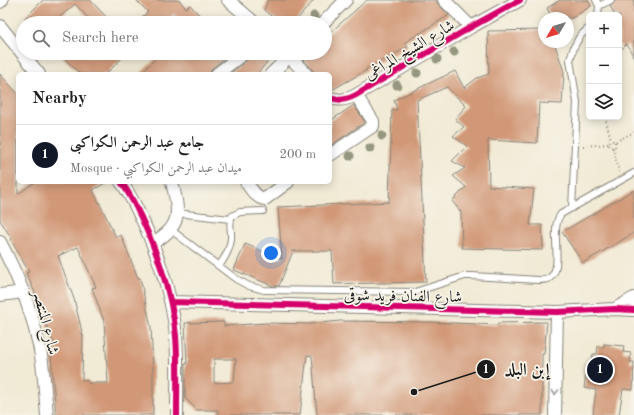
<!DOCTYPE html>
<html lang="en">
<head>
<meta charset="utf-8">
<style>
  :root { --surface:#fff; --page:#f6f6f6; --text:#222; --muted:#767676; --line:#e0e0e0; --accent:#111827 }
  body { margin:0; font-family:"Old Standard TT",Amiri,serif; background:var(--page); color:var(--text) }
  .controls { position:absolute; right:12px; top:12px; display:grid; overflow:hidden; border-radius:6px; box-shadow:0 2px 10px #0003 }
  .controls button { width:36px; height:36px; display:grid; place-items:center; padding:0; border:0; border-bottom:1px solid var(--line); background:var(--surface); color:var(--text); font:20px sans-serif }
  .compass { position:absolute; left:538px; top:12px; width:36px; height:36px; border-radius:50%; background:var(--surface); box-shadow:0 2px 10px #0003; rotate:232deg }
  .you { position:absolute; left:271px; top:253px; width:14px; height:14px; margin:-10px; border:3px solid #fff; border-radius:50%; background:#1a73e8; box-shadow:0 0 0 6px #1a73e833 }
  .badge { display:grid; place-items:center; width:26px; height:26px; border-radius:50%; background:var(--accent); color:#fff; font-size:13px; font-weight:700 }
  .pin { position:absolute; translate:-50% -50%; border:2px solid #fff; box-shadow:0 1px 4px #0006 }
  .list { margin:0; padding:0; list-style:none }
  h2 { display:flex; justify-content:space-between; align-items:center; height:52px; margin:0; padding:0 16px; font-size:17px }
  h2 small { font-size:13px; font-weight:400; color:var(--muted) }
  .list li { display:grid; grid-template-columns:26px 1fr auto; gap:12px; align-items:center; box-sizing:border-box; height:60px; padding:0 16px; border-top:1px solid var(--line) }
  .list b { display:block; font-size:15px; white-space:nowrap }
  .list p { margin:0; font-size:13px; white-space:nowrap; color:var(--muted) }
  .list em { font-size:13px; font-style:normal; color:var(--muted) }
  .icon { flex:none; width:22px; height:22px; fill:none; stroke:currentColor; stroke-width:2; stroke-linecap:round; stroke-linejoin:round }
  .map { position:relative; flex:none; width:634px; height:415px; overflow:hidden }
  .search { position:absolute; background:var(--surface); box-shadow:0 2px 10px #0003; left:16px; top:16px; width:316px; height:44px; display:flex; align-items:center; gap:10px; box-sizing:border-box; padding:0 14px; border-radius:22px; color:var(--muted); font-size:15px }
  .panel { position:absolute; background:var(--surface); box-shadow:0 2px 10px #0003; left:16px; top:72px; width:316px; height:112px; border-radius:6px }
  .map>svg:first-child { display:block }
</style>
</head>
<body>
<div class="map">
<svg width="634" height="415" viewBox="0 0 634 415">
  <rect width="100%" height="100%" fill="#f7f3e8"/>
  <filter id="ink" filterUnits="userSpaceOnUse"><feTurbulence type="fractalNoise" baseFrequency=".025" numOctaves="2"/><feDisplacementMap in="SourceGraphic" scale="8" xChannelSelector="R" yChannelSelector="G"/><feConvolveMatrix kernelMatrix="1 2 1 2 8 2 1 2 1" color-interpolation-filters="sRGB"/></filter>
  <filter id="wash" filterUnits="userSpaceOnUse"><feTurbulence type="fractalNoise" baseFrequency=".012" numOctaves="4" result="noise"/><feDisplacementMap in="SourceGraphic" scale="16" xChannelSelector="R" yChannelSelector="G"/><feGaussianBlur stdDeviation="0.9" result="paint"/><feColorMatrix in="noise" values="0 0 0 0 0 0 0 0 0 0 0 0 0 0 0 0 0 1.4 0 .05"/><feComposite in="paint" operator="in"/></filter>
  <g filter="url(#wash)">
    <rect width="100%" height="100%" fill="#f1ead5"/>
    <g id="blocks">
      <path fill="#d19877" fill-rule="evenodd" d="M43,0H90L112,23H93L75,4L53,23H30L25,18Z
        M136,0H179L186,8L190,5L207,23H183L174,14L166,23H135L148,12Z
        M268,0H314L294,23H280L264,10Z
        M367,0H435L449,15L404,43L408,47L366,69L367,70L330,91V74H316L304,60L310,53H325V37Z
        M560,0H588L591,6L572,18H552L547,8Z
        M615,0H634V58L627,44L622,49L619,42V15H615L610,6L614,3Z
        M544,30V42H554L564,72L562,104L539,103L537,143L488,140L489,186L534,189L530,225H542L543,250L462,248L461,212L452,201L466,187L453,176L465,168L452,161L467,146L453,136L464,127L455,119L466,106L447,87L417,100L426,282L334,284L332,251H293L279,286H273L234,270L245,244L282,259L278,207L389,202L392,110H397L394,100L455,71L464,88L477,78L489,74L488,31Z
        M59,53H91L95,57L100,53H127L106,74H80Z
        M161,53H232L212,68L210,74H140Z
        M251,53H275L257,74H229L249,59Z
        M0,74L18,94V194L35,182H107L93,190L116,237L121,235L138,278H140L151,327L153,368V415H56L50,345L54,344L39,307L41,306L26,273L29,272L11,240L12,239L0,220ZM78,247L96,287L92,288L104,321L108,383H88V381L82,380L83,336L74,299L58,256Z
        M354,105L365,122L330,146V121Z
        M634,190V233L583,263L562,232Z
        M340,321L430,322L498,325V323L547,322L544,354H542V415H317L312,356L307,355L300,415H218V410H197L185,398V364H187L185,323L224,322V326L266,323L310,324ZM214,359H236L234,382L214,383Z
        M604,344L624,346L623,352L631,353L630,362H634L633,390L623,389L619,415H593L596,390L584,388L586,374L590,375L593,354H597L598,346L604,347Z"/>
    </g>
  </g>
  <g filter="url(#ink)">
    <use href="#blocks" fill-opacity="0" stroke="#868378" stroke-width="1"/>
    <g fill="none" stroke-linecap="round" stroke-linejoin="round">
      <defs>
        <path id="lane" d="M596,0L599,6L598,15
          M599,6L611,0
          M572,208L577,102L570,60L574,47L580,36L589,28
          M177,213L230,219
          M171,230L236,279L249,286L264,290L415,292L465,276H472L538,280C541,280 545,280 548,279C566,270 548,229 561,214L634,173
          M219,266C225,258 230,249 231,239C232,231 228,223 232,216L240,212L263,211"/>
        <path id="street" d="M228,0L255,23
          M444,0L471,27
          M0,2L2,0
          M323,23L346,0
          M0,26L39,74
          M286,53L306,74
          M217,74L244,53
          M271,74L293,53
          M330,98C340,101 347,100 356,95L471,27L520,0
          M330,155L373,126V121L356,95
          M121,182C126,188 130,196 134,203C154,242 172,292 176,336C178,362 177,389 177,415
          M246,182C251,189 256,198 265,199L288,182
          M0,242C18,275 31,308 39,345C44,368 45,392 47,415
          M152,243C183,227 179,211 172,182
          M0,295L24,292
          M171,302L557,312L615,309L634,310
          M615,309L634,298
          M555,415L557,312"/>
      </defs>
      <use href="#lane" stroke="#868378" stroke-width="8"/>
      <use href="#street" stroke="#868378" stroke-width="14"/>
      <path stroke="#868378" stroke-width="2" stroke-dasharray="1 3" stroke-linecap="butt" d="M605,117L611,140
        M615,142V147L613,148L609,146V142L611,140L615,142L634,132
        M583,146L608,144
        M613,148L619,172"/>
      <use href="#lane" stroke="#fff" stroke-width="6"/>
      <use href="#street" stroke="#fff" stroke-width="12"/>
      <defs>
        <path id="cycleway" d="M330,98C340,101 347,100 356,95L471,27L520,0
          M121,182C126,188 130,196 134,203C154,242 172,292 176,336C178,362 177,389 177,415
          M171,302L557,312L615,309L634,310"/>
      </defs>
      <use href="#cycleway" stroke="#f7f3e8" stroke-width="8"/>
      <use href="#cycleway" stroke="#d6006c" stroke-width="6"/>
    </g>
    <g fill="#95977f">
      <circle cx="314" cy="16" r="4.5"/>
      <circle cx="454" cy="52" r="4.5"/>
      <circle cx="437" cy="59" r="4.5"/>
      <circle cx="417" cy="73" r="4.5"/>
      <circle cx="397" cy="85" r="4.5"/>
      <circle cx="382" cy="136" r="4.5"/>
      <circle cx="370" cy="148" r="4.5"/>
      <circle cx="350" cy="156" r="4.5"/>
    </g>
    <defs><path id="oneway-chevron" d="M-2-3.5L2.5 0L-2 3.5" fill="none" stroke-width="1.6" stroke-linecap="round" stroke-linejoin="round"/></defs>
    <use stroke="#999" href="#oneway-chevron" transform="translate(555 392) rotate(91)"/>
  </g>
  <g text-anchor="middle" stroke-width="3.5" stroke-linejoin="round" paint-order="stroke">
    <g font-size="16" fill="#1c1c1c" stroke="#f7f3e8">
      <text transform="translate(409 49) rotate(-31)" y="6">شارع الشيخ المراغى</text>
      <text transform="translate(403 295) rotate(1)" y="6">شارع الفنان فريد شوقى</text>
      <text transform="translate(47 322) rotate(76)" y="6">شارع المنتصر</text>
    </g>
  </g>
  <path fill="none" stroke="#1c1c1c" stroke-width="1.5" d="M414 392L486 369"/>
  <g fill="#1c1c1c" stroke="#f7f3e8" stroke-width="1.5">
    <circle cx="414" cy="392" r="4"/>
    <circle cx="486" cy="369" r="10"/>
  </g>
  <g font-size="12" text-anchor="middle" font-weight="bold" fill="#fff">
    <text x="486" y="373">1</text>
  </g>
  <g font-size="17" text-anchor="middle" font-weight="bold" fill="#1c1c1c" stroke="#f7f3e8" stroke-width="3.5" stroke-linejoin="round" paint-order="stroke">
    <text x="527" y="375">إبن البلد</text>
  </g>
</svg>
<div class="controls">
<button>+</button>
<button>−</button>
<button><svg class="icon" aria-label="layers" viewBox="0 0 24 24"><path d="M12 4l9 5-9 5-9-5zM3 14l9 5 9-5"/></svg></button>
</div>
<svg class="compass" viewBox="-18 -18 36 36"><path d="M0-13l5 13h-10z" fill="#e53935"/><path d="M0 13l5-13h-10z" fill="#767676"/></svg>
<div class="you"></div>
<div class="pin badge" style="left:600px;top:370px">1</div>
<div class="search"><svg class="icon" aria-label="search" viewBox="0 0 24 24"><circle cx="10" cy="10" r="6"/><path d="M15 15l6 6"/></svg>Search here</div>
<section class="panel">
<h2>Nearby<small></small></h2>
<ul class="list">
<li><span class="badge">1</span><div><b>جامع عبد الرحمن الكواكبى</b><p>Mosque · ميدان عبد الرحمن الكواكبي</p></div><em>200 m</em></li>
</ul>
</section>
</div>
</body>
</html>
